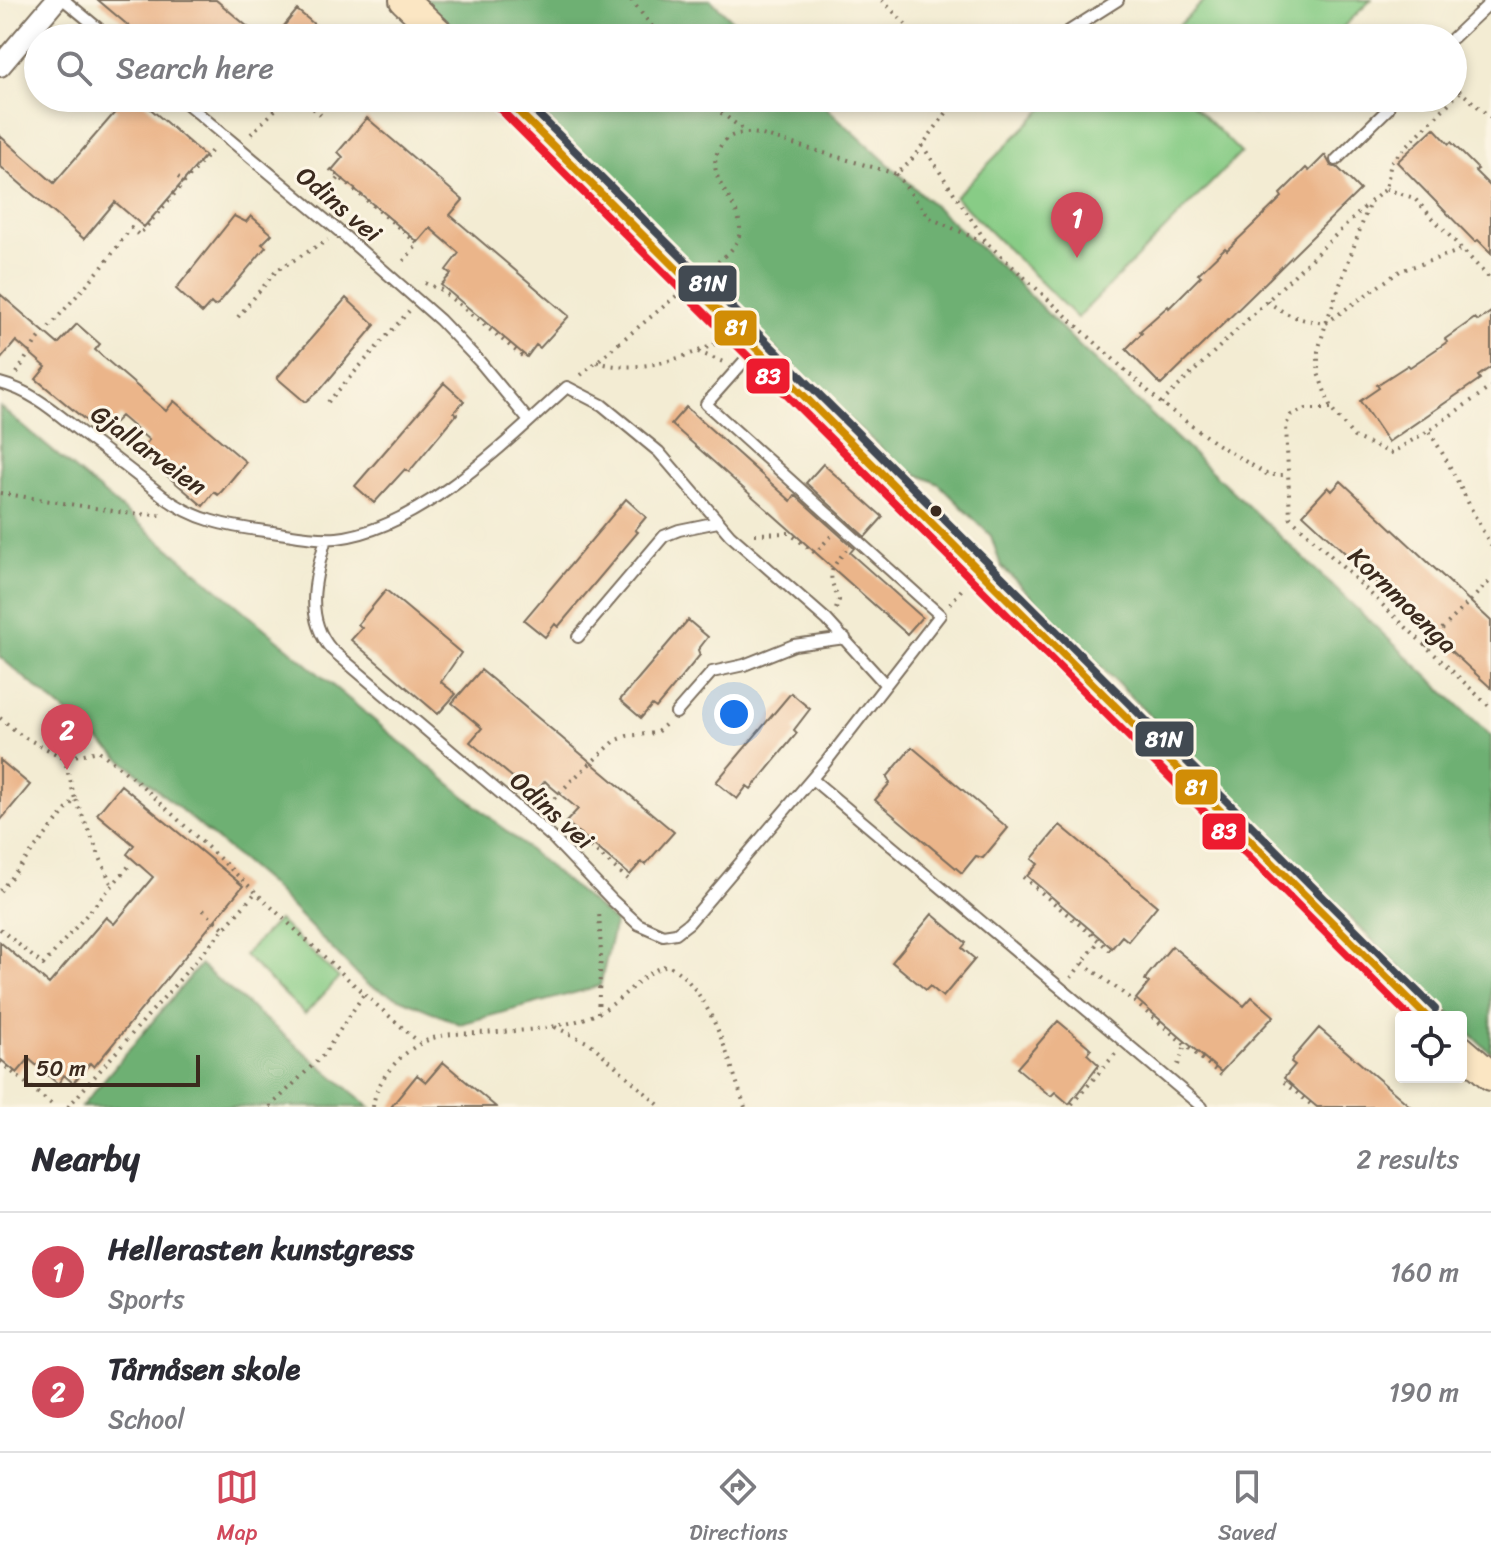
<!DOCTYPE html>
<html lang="en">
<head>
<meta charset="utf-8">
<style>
  :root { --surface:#fff; --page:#f2f2f3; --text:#2b2b33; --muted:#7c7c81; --line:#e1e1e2; --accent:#d1495b }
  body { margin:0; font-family:Sriracha,sans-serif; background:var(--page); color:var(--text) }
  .controls { position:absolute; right:24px; bottom:24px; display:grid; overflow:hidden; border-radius:8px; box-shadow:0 4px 12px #0003 }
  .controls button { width:72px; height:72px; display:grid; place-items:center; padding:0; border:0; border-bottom:2px solid var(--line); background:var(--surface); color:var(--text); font:40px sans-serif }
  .scale { position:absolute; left:24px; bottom:20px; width:176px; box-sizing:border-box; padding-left:8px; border:4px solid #3b2a1e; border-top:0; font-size:22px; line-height:28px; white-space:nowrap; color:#3b2a1e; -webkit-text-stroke:6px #fcf5e5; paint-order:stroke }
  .you { position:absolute; left:734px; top:714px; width:28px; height:28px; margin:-20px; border:6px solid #fff; border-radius:50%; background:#1a73e8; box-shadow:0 0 0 12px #1a73e833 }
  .badge { display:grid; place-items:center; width:52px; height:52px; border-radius:50%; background:var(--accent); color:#fff; font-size:26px; font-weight:700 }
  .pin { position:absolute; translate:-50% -66px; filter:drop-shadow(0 2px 4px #0008) }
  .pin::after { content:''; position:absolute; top:42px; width:28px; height:24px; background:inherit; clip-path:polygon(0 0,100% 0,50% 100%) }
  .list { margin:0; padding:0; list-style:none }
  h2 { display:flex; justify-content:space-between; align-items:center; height:104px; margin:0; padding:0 32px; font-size:34px }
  h2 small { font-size:26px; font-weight:400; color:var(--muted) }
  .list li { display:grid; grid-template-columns:52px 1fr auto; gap:24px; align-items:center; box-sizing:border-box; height:120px; padding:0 32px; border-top:2px solid var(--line) }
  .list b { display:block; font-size:30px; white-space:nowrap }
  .list p { margin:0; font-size:26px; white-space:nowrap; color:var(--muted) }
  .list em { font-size:26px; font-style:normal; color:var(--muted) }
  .icon { flex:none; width:44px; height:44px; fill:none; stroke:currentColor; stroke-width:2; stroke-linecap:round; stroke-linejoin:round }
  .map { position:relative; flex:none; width:1491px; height:1107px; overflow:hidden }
  .search { position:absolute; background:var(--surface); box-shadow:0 4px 12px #0003; left:24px; right:24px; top:24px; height:88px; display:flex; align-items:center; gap:20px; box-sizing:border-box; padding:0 28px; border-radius:44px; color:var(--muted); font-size:30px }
  .sheet { height:344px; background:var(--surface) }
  nav { display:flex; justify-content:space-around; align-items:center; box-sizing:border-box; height:112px; border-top:2px solid var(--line); background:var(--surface); font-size:22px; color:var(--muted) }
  nav a { display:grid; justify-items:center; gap:4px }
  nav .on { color:var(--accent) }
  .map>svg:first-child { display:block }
</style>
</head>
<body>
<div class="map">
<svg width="1491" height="1107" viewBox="0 0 1491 1107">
  <rect width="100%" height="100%" fill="#fcf5e5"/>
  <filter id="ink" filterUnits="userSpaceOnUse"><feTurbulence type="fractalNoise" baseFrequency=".0125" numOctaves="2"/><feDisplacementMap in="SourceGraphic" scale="16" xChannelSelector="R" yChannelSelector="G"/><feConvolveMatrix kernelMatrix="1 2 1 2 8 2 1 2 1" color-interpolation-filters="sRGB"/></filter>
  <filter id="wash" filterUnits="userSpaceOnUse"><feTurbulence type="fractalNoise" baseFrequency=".006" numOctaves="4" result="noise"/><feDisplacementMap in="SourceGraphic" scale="32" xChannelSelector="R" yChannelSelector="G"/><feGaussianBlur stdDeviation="1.8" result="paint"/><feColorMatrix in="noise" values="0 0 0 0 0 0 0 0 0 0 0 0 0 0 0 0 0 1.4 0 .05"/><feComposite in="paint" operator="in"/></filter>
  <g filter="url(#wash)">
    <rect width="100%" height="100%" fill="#f3ecd3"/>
    <path fill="#88cc86" stroke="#627b52" stroke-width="2" d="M1205,0H1371L1332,38H1179L1173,31Z
      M1054,98H1186L1241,153L1077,318L955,197Z
      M1237,98H1270L1253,114Z
      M278,920L339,978L305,1014L244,955Z"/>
    <path fill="#6eb073" stroke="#546d48" stroke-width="2" d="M424,0H711L751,38H462Z
      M521,98H816L1012,277L1077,344L1491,736V1053L1461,1025V1017H1453L1388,956L1001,566L991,536L939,484L903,468L840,411L633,211Z
      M0,407L615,922L600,986L460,1024L366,984L269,884L0,657Z
      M200,965L370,1107H81Z"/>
    <g id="blocks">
      <path fill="#ebb58a" d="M98,0H216L261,38H179L171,32L166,38H143Z
        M297,10L308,19L330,38H274Z
        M104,98H138L205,156L144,227L115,202L84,239L0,166V136L54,183L117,110Z
        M367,118L463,200L450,215L569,316L540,348L536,345L527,357L441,285L451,274L446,270L459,253L430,228L418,242L332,170L343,157L338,152Z
        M1434,128L1449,144L1451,142L1478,169L1475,171L1491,187V253L1478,240L1475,242L1397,162Z
        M1325,155L1331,166L1338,168L1360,190L1161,385L1126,349L1142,333L1140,331L1168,306L1169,308L1201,276L1198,274L1225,248L1227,250L1282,197L1280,194L1306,168L1309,171Z
        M234,216L246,222L251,216L272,234L262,244L266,247L218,304L214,306L211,303L202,313L176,289Z
        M0,294L58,344L77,324L100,344L95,350L166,411L174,401L246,462L222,491L218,495L214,492L203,506L139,452L149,440L121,416L114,423L110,420L101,433L36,379L46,367L16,341L0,360Z
        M346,298L375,325L321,389L305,402L277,378Z
        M1491,312V367L1478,376L1480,379L1388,442L1360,401L1379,388L1377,385L1408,365L1410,367L1447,342L1445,339L1475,318L1478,321Z
        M444,383L464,401L454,412L457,414L409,472L405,469L374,503L355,486Z
        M686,407L791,501L795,495L854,548L850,553L922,617L907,634L671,424Z
        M823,464L883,517L865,537L806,483Z
        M1341,481L1491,621V688L1303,514L1328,487L1332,491Z
        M626,499L646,517L635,530L638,532L558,627L555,624L545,637L524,620Z
        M386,590L461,653L441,682L456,694L438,714L351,640L362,628L358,624Z
        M688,620L708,637L698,650L700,655L656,708L652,705L641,718L620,700Z
        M481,670L674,832L645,865L641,862L630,875L566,822L578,809L549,785L545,781L534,795L470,742L482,728L452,703Z
        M791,693L810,709L794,730L797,733L751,789L747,786L737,799L716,782Z
        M912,747L1008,828L983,858L976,856L962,873L875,800L890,783L887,777Z
        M0,760L30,785L0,821Z
        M121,785L243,886L94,1067L90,1063L73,1083L64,1075L58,1084L29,1059L17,1073L0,1059V942L49,984L106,917L114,924L153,877L127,854L134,845L97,814Z
        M1060,825L1157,906L1128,941L1122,936L1112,948L1027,876L1038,864L1032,859L1035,855Z
        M932,914L966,943L962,948L975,959L943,997L930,986L926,990L892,962Z
        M1172,946L1244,1006L1252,997L1274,1016L1221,1072L1136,999L1149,983L1145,980L1147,976Z
        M1058,1021L1088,1046L1091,1049L1087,1054L1099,1065L1069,1104L1055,1092L1051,1096L1048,1094L1017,1068Z
        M1319,1028L1390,1089L1411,1107H1317L1298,1091L1284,1078L1295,1065L1291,1062L1293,1058Z
        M443,1062L496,1107H391L417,1075L426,1082Z"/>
    </g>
  </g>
  <g filter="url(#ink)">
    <use href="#blocks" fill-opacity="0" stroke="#7b6e5d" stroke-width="2"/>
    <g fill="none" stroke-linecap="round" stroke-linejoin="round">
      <defs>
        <path id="lane" d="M64,0L110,38
          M1058,38L1118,0
          M1453,38L1491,2
          M180,98L340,232L440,320L480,362L529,421
          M1336,160L1388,109L1390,98
          M0,383C35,392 58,415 87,437C112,456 138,476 163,496C194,520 226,526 265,531C288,534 314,540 337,538C420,529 508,440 567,387L602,405L659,452L730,535L827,620L885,684
          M326,538C316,575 303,616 331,649L552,837L613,901L638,924L663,935L676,933L689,923L826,762L940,615L706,404L755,349
          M578,637L664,536L679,530L718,522
          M676,713L712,672L744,665L794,645L845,638
          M812,779L1202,1107"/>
        <path id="street" d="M0,66L56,0"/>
        <path id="secondary" d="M404,0L444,38
          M505,98L1427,1017
          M1461,1050L1491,1076"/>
      </defs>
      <use href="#lane" stroke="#7b6e5d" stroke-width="14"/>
      <use href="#street" stroke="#7b6e5d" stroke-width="24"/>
      <use href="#secondary" stroke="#7b6e5d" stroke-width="32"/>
      <path stroke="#7b6e5d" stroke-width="4" stroke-dasharray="2 6" stroke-linecap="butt" d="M631,0L655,30L658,38
        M882,0L919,38
        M1453,85L1491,118
        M1460,92L1391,162L1386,189L1370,202L1326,323L1318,351V373L1331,409L1354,437L1391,453L1428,431L1491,387
        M301,98L321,115
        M702,98L745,131
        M251,134L287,98
        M922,145L987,243
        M330,169L418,244L401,264
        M896,174L930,218L988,244L1161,403L1215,443L1268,475H1287
        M178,177L185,182
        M1386,189L1414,198L1491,280
        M322,199L339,178
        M725,256C733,249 740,240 740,229C740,199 702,179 720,147C728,132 744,132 759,134L896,174L909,163L947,112L964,98
        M425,283L441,290L526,359
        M1267,301C1289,317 1299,320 1326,323L1400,271L1462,250
        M238,317L277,270L328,240
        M698,352L723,362
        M597,362C635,374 679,360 715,344
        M17,373L35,343L103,266L131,228L139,235L215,147
        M581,375L619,343
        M328,402L409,311
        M1161,403L1367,205
        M1331,409H1306L1291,415L1286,425L1290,517L1491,708
        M1429,432C1454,468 1468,507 1491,545
        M0,493L132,514L162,515
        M755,534L789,533L815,553L831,536
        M950,604L962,589
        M836,609L839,600C827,574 829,571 846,550
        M1425,646L1491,580
        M0,718L22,736L64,758L99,751L138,782L364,994L420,1043
        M76,800L112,886
        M543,810L572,780L615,741L627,736L656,733L665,725
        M572,831L628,879
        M1023,877L1112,952
        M0,891L75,799L64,758
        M203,910L224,928
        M0,929L43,965L129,866
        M1083,963L1131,999L1221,1075
        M1071,978L1099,941
        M598,1013L601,954L599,911
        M555,1027L591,1044L661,1107
        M0,1062L55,1107
        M1178,1065L1185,1045
        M1284,1082L1314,1107
        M1072,1104L1116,1053
        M68,1107L257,891
        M270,1107L324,1054L364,994
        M373,1107C376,1075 410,1042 441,1036C453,1033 466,1034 478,1033C518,1031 562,1030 598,1013C625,1000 641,972 668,965C712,990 729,1062 745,1107"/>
      <use href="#lane" stroke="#fff" stroke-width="10"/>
      <use href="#street" stroke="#fff" stroke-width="20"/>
      <use href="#secondary" stroke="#fbe6c3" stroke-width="28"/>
      <path stroke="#7b6e5d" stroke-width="4" stroke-dasharray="2 6" stroke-linecap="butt" d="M619,343L725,256"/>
      <defs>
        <path id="bus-1" d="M505,98L1427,1017"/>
        <path id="bus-2" d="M497,106L1410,1017"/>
        <path id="bus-3" d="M522,98L1435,1009"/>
      </defs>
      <use href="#bus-1" stroke="#fcf5e5" stroke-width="14"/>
      <use href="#bus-2" stroke="#fcf5e5" stroke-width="14"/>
      <use href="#bus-3" stroke="#fcf5e5" stroke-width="14"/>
      <use href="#bus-1" stroke="#d18d06" stroke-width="8"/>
      <use href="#bus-2" stroke="#ed1b2f" stroke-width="8"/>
      <use href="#bus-3" stroke="#424a52" stroke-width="8"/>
    </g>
  </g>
  <circle fill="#3b2a1e" stroke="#fcf5e5" stroke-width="3" cx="936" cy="511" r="7"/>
  <g text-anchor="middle" stroke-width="6" stroke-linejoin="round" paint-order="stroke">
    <g font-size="26" fill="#3b2a1e" stroke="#fcf5e5">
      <text transform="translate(339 204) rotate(40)" y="9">Odins vei</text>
      <text transform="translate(149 450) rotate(36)" y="9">Gjallarveien</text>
      <text transform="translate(1403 600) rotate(44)" y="9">Kornmoenga</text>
      <text transform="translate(552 810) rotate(42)" y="9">Odins vei</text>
    </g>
  </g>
  <g stroke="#fcf5e5" stroke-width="3">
    <rect x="677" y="264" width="61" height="39" rx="8" fill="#424a52"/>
    <rect x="713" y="309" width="45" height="38" rx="8" fill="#d18d06"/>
    <rect x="745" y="357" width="46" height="38" rx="8" fill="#ed1b2f"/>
    <rect x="1134" y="720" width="61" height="38" rx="8" fill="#424a52"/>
    <rect x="1174" y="768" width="45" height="38" rx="8" fill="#d18d06"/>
    <rect x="1201" y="812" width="46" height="39" rx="8" fill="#ed1b2f"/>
  </g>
  <g font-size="22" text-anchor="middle" font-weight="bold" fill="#fff">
    <text x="708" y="291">81N</text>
    <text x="736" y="335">81</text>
    <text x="768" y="384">83</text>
    <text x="1164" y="747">81N</text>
    <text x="1196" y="795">81</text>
    <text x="1224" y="839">83</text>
  </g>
</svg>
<div class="controls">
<button><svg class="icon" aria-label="locate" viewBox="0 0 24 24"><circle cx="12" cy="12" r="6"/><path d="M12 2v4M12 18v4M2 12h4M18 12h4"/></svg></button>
</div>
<div class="scale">50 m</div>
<div class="you"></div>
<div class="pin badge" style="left:1077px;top:258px">1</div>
<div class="pin badge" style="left:67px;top:770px">2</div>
<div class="search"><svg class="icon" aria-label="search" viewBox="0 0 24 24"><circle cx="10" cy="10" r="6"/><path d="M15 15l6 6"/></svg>Search here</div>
</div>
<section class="sheet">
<h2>Nearby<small>2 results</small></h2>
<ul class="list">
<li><span class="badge">1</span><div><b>Hellerasten kunstgress</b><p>Sports</p></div><em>160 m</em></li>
<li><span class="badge">2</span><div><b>Tårnåsen skole</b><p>School</p></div><em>190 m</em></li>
</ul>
</section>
<nav>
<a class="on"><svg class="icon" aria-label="map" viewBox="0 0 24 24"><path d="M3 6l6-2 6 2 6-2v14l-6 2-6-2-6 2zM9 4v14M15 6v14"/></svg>Map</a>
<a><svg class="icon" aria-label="directions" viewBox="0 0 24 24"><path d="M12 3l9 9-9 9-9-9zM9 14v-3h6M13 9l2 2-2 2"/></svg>Directions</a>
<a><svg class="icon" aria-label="saved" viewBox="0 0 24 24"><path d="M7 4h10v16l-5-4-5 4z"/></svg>Saved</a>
</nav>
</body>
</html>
